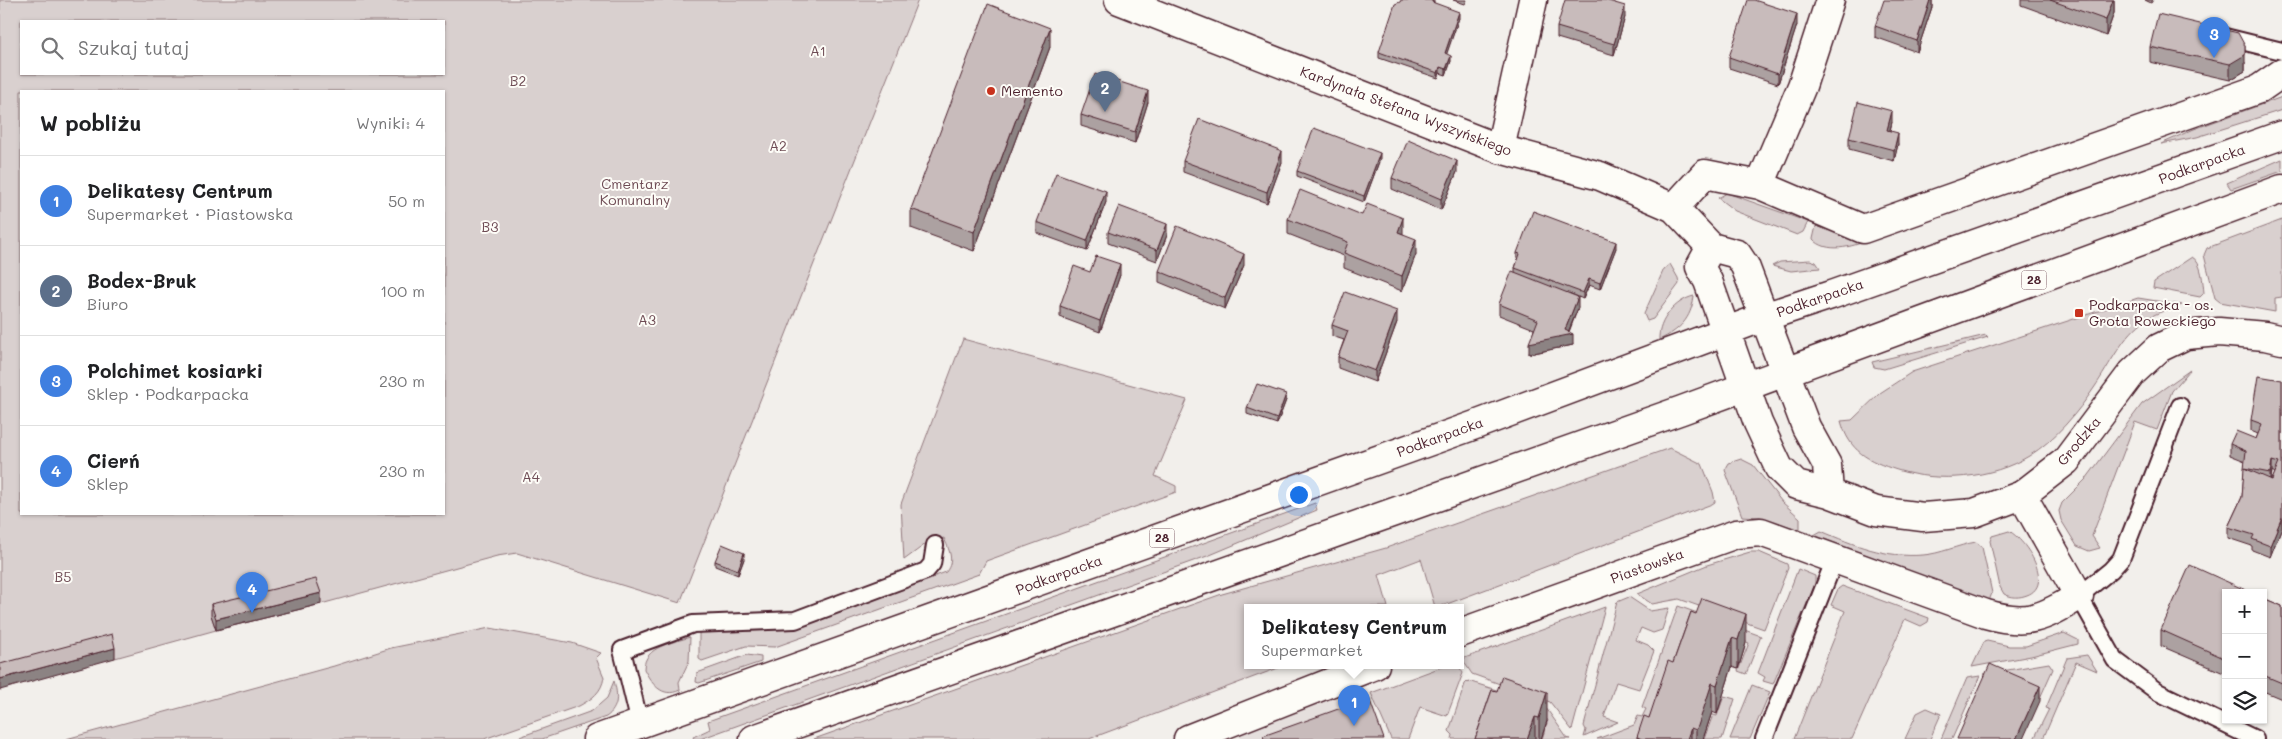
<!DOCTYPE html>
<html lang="pl">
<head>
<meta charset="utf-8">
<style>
  :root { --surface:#fff; --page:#f6f6f6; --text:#202124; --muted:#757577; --line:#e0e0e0; --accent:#c8321e }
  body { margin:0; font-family:Mali,sans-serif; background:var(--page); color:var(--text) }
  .controls { position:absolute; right:15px; bottom:15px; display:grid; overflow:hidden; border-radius:0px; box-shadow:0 1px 4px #0004 }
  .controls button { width:45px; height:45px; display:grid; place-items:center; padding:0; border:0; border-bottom:1px solid var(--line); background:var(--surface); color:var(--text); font:25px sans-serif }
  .you { position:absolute; left:1298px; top:494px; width:18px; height:18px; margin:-12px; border:4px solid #fff; border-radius:50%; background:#1a73e8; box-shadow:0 0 0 8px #1a73e833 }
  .badge { display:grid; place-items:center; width:32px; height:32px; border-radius:50%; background:var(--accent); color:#fff; font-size:16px; font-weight:700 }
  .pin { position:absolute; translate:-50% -41px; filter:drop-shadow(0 1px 2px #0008) }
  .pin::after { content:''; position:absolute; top:26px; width:18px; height:15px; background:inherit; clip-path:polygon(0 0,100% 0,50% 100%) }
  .popup { position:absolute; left:1244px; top:604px; width:220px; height:65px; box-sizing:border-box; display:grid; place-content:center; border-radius:0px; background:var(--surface); filter:drop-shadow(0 1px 4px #0005); font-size:16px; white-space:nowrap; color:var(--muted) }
  .popup b { font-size:19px; color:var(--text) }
  .popup::after { content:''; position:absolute; left:50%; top:100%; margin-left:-10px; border:10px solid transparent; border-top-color:var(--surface) }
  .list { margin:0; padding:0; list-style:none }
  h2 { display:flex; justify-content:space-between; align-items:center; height:65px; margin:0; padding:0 20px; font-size:21px }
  h2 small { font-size:16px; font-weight:400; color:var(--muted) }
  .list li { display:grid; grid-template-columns:32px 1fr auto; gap:15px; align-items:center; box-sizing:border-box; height:90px; padding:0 20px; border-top:1px solid var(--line) }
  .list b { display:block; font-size:19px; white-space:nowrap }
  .list p { margin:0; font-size:16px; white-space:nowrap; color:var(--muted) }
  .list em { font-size:16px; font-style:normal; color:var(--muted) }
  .icon { flex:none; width:28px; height:28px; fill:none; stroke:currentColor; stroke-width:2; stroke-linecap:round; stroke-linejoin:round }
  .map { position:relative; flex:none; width:2282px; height:739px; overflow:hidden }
  .search { position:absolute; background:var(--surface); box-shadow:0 1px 4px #0004; left:20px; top:20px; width:425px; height:55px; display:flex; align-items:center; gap:12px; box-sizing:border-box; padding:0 18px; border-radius:0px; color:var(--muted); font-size:19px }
  .panel { position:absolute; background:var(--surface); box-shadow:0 1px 4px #0004; left:20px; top:90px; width:425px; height:425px; border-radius:0px }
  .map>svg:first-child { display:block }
</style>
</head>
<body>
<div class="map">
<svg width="2282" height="739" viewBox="0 0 2282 739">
  <rect width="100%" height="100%" fill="#f2efeb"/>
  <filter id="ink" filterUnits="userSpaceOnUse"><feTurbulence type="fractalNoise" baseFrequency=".02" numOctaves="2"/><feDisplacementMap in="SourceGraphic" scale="10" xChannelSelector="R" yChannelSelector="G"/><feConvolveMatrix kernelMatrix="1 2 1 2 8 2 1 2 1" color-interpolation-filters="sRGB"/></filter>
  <g filter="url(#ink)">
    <path fill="#e5dfdd" d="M1363,688L1384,739H1241L1238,733Z"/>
    <path fill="#d9d0cf" stroke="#92787d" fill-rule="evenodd" d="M0,0H918L680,603L517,553L497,556L321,604L317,590L211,615L216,630L115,658L112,645L0,675ZM21,21H444V74H21ZM21,91H444V514H21Z
      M2282,97V110L2197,137L2161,144L2194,129Z
      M2282,159V171L2231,189L2227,183Z
      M1727,193L1808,222L1803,232L1797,235L1735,211L1718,198Z
      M2282,220V297L2275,298V312L2220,302L2215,298L2204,255L2207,248Z
      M1816,226L1852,238L1868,240C1853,247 1826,254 1813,239Z
      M2192,257C2202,262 2203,283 2204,293L2200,297L2153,288L2154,282Z
      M1810,260L1816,262L1820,268L1791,271L1772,266L1780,262Z
      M1670,264L1678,278L1679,284L1653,319L1647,321L1644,314L1664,269Z
      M1694,296C1691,319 1680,330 1659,340C1658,320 1676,300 1694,296Z
      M2138,298L2182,305C2171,309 2157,312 2147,319C2123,334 2110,365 2094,388C2078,412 2055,440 2029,456C1991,479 1939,483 1897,470C1868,461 1849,451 1841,421L1852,420L1880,393L1912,372Z
      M1986,335L1988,337L1884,369L1874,367L1872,362Z
      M963,339L1187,400L1155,476L1176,486V492L986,561L979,574L775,647L746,646L702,661L699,659V632L799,627L946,572C955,560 949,550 944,538L927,543L904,560L901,504Z
      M2190,370L2172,391L2157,430L2135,422L2092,536L2100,548L2089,551L2077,546L2061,520L2059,511L2062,503L2086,479L2142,404Z
      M1670,448L1702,464L1713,492L1715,502L1712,504L1439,607H1435L1421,559L1379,575L1388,607H1248V665H1286L1089,739H814L1222,594L1386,548Z
      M1741,459L1753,465L1782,502L1800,518V530L1760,517L1742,516L1725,470L1729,463Z
      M1315,503L1317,510L1210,555L700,739H694L693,737L710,729L708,721Z
      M1821,531C1854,545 1885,558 1923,555C1940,554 1958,545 1976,542L1982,547L1992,593L1989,601L1814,535Z
      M2009,531C2026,540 2055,585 2027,595C2019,598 2012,598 2004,594L2000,587L1990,541L1992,536Z
      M1750,552H1759L1787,564L1788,568L1764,629L1679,599L1652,604L1637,594L1707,565Z
      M1798,569L1815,576V584L1773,684L1763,681L1765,677L1758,673Z
      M1842,586L1929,618L1928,622L1921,626L1905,619L1852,739H1794L1845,611L1831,605L1838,589Z
      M1629,597L1650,611L1669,608L1662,630L1653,633L1641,628L1636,640L1648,645L1654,651L1639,689L1616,682L1604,717L1618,722L1584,737L1586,730L1584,726L1617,602Z
      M1678,606L1761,636L1746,674L1738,671L1749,643L1701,625L1650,739H1597L1634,725L1638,716L1642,717L1646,709L1642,707Z
      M1605,607L1572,730L1550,702L1472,674L1462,659Z
      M490,628L572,643L601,653L596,658L604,677C602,692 592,699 579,706L484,739H66L334,666L391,648Z
      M2064,633L2078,640V644L2031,656L1972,667L1984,642L1987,641L2009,646H2026Z
      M690,637L689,661L679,682L680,690C662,699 651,683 644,669C644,646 673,643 690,637Z
      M747,655L761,657V662L699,683L696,682L697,673Z
      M2087,655L2097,671L2076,662L2043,739H2034L2049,709L2046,708L2067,658Z
      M2049,663L2053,669L2040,698L1984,674Z
      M1447,665H1458L1463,673L1447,716L1420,707L1408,739H1391L1371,693Z
      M1980,676L1952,739H1941L1967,678Z
      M614,681C618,695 619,708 606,717L542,739H514L592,711L607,698Z
      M1468,681L1544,705L1567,738L1570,739H1542L1548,720L1502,703L1483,739H1452L1453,735L1449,731L1465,684Z
      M1752,685L1770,692L1750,739H1730Z
      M1724,696L1735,699L1722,739H1704L1713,715L1717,716Z
      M1927,708L1941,714L1930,739H1905L1917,713Z"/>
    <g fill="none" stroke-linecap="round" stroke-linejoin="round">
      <defs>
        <path id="service" d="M2221,36L2282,51
          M2180,406L2121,559L2111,570L2079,596L2115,660L2158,692L2255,739
          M640,724L622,650L693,624L795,620L926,571L932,564L935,545
          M1764,739L1835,559"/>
        <path id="minor" d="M1500,149L1533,0
          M1760,185L1802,86L1830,0
          M1674,208L1705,174L1760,185L1863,229L2259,89L2282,73
          M1460,633L1736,534L1761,532L1986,614C2028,626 2042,618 2079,596L2022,495
          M1188,739L1375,665"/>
        <path id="tertiary" d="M1119,0L1500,149L1600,176L1674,208L1711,247
          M1711,247L1700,267L1708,281L1758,423L1779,468L1796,485L1829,493L1876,511L1923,517L1974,513L2022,495L2066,461L2132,373L2159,348L2186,335L2219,332L2265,336L2282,340
          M1711,247L1737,254L1745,266L1806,427L1827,465L1829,493"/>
        <path id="primary" d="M597,739L1478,424L1764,317L1831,295L2282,135
          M754,739L1682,410L2282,189"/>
      </defs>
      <use href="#service" stroke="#4a1f2b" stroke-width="20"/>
      <use href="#minor" stroke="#4a1f2b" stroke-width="31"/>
      <use href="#tertiary" stroke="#4a1f2b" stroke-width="31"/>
      <use href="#primary" stroke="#4a1f2b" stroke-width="31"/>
      <use href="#service" stroke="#fdfcf7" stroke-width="16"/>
      <use href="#minor" stroke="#fdfcf7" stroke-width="28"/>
      <use href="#tertiary" stroke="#fdfcf7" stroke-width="28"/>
      <use href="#primary" stroke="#fdfcf7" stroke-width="28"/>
    </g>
    <path fill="#aca1a1" stroke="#4a1f2b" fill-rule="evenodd" d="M1434,0V3L1459,18L1446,54L1451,61L1446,75L1440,73L1438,78L1379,58V52Z
      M1453,0H1467L1465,4Z
      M1932,0V7L1917,52L1875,37V26Z
      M2021,0H2114V13L2106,36L2021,5Z
      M2145,0H2153L2151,3Z
      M1625,17L1614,55L1557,38V27Z
      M1797,25L1778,84L1729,68V57Z
      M1050,47L974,251L911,228V209Z
      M2150,47L2245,62V71L2230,80L2150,62Z
      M1148,102L1135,143L1081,126V115Z
      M1892,122L1890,131L1898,144L1894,161L1849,149V138Z
      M1380,159L1364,202L1297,176V171Z
      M1183,161L1282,162L1267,203L1183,172Z
      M1457,172L1441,210L1392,189V178Z
      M1106,202L1087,251L1037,233V222Z
      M1288,219L1403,234L1416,254L1402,291L1344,268V256L1288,234Z
      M1108,232L1167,235L1157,261L1108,243Z
      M1616,248L1600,289L1589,285L1583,299L1569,293L1578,308L1569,332L1573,345L1529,354L1534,329L1499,315V304L1515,272V268L1518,259L1517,258V253Z
      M1244,265L1225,309L1159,282V271Z
      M1090,272L1120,275L1100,332L1060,317V306Z
      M1397,322L1375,382L1338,368V357L1344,340L1332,336V325Z
      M2282,380V527L2270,557L2252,550V546L2228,538V527L2242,497L2245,461L2230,455V444L2256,439L2258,434L2251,431V420ZM2272,471L2275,473L2272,480L2271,479Z
      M1286,400L1277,424L1247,414V408Z
      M744,559L738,575L715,566V561Z
      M2226,593V674L2161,646V630Z
      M2263,598L2282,606V699L2263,691Z
      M211,604H321L216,630L211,615Z
      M1691,612L1746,643L1738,669L1732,667L1717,714L1712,712L1703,739H1637V737L1649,718L1673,663Z
      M1492,690L1547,721L1541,739H1475Z"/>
    <path fill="#8c8383" stroke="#4a1f2b" d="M1930,0H1932V7L1917,52V41Z
      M2113,0H2114V13L2106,36V20Z
      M1625,6V17L1614,55V44Z
      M1459,12V18L1445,59V53Z
      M1797,14V25L1778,84V74Z
      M1050,28V47L974,251V232Z
      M2245,46V71L2230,80V64Z
      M1451,56V61L1446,75V69Z
      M1440,67V73L1438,78V73Z
      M1148,91V102L1135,143V132Z
      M1892,111V122L1887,141V130Z
      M1898,133V144L1894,161V150Z
      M1282,151V162L1267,203V192Z
      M1380,153V159L1364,202V196Z
      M1457,161V172L1441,210V199Z
      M1106,191V202L1087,251V241Z
      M1403,218V234L1398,232Z
      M1167,224V235L1157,261V250Z
      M1416,239V254L1402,291V276Z
      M1616,242V248L1600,289V283Z
      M1244,254V265L1225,309V298Z
      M1120,264V275L1100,332V321Z
      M1589,279V285L1583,299V293Z
      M1578,297V308L1567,335L1573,334V345L1529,354V343L1565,330Z
      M1397,311V322L1375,382V371Z
      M1286,394V400L1277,424V419Z
      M2272,461V471L2270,484V473Z
      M2282,517V527L2270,557V546Z
      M744,553V559L738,575V570Z
      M321,593V604L216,630V619Z
      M1746,614V643L1738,669V640Z
      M1732,638V667L1717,714V685Z
      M115,648V658L0,690V679Z
      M1712,683V712L1703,739H1696V730Z
      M2040,686V701L2023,739H2016Z
      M1547,692V721L1541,739H1539V718Z
      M1535,717V739H1527Z
      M1691,728V739H1687Z"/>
    <path fill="#c8bbbb" stroke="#4a1f2b" d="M1401,0H1432V2L1459,12L1445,53L1451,56L1446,69L1440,67L1438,73L1379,52L1395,4L1400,2Z
      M1565,0H1605L1625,6L1614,44L1557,27Z
      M1748,0H1754L1797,14L1778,74L1729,57Z
      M1884,0H1930L1917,41L1875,26Z
      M2050,0H2113L2106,20Z
      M988,4L1050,28L974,232L911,209Z
      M2158,14L2238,33L2245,46V55L2230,64L2150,47Z
      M1095,74L1148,91L1135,132L1081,115Z
      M1858,102L1892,111L1887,130L1898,133L1894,150L1849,138Z
      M1199,119L1282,151L1267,192L1183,161Z
      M1314,128L1380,153L1364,196L1297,171Z
      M1408,140L1457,161L1441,199L1392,178Z
      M1056,173L1106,191L1087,241L1037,222Z
      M1300,190L1362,215L1367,204L1403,218L1398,232L1416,239L1402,276L1344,253L1348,242L1288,219Z
      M1119,206L1167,224L1157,250L1108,232Z
      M1533,211L1616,242L1600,283L1589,279L1583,293L1515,268L1520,254L1517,253Z
      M1177,226L1244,254L1225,298L1159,271Z
      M1096,256L1120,264L1100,321L1060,306L1074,266L1090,272Z
      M1512,271L1578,297L1565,330L1573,334L1529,343L1538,320L1499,304Z
      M1345,292L1397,311L1375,371L1338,357L1348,331L1332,325Z
      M2258,376L2282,380V517L2270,546L2252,539L2254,535L2228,527L2242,497L2244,468L2272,480L2279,463L2272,461L2270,473L2244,468L2246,451L2230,444L2236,431L2256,439L2262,424L2251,420Z
      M1257,384L1286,394L1277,419L1247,408Z
      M722,544L744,553L738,570L715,561Z
      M2190,565L2252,593H2226V659L2161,630Z
      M316,579L321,593L216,619L211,604Z
      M1702,598L1746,614L1738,640L1732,638L1717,685L1712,683L1698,726L1696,730L1691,728L1687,739H1642L1637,737L1644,716L1649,718L1668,661L1673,663L1691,612L1696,614Z
      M2263,598L2282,606V683L2263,675Z
      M112,634L115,648L0,679V664Z
      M1990,664L2040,686L2016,739H1957Z
      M1502,676L1547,692L1539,718L1535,717L1527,739H1475L1492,690L1497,691Z
      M1369,698L1384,739H1264L1263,736Z"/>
  </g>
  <g fill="#c8321e" stroke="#fdfcf7" stroke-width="2">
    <circle cx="991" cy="91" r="5"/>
    <rect x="2074" y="308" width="10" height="10" rx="2.5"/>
  </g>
  <g text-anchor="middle" stroke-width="4" stroke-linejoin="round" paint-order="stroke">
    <g fill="#fdfcf7" stroke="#806168" stroke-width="1">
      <rect x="2021.5" y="270.5" width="25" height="19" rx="4"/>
      <rect x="1149.5" y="528.5" width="25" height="19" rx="4"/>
    </g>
    <g font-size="12" font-weight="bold" fill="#4a1f2b">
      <text x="2034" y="284">28</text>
      <text x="1162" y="542">28</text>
    </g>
    <g font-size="14" fill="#6e4b54" stroke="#fdfcf7">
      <text x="818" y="56">A1</text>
      <text x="518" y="86">B2</text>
      <text x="778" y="151">A2</text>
      <text x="635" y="189">Cmentarz<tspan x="635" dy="16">Komunalny</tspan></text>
      <text x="490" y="232">B3</text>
      <text x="647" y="325">A3</text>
      <text x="531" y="482">A4</text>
      <text x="63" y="582">B5</text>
    </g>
    <g font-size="14" fill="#4a1f2b" stroke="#fdfcf7" text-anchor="start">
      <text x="1001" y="96">Memento</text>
      <text x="2089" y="310">Podkarpacka - os.<tspan x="2089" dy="16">Grota Roweckiego</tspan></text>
    </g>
    <g font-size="14" fill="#4a1f2b" stroke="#fdfcf7">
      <text transform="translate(1406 111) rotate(21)" y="5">Kardynała Stefana Wyszyńskiego</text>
      <text transform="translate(2202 164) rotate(-20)" y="5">Podkarpacka</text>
      <text transform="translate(1820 298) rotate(-19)" y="5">Podkarpacka</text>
      <text transform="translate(1440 437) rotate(-20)" y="5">Podkarpacka</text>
      <text transform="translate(2079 441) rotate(-50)" y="5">Grodzka</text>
      <text transform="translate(1647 566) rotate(-20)" y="5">Piastowska</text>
      <text transform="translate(1059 575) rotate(-20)" y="5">Podkarpacka</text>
    </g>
  </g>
</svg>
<div class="controls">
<button>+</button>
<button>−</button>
<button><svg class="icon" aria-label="layers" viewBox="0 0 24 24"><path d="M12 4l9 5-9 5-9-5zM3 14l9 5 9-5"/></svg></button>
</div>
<div class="you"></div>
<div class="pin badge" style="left:1354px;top:726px;background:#3f7fe0">1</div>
<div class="popup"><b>Delikatesy Centrum</b>Supermarket</div>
<div class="pin badge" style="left:1105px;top:112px;background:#5c6f8a">2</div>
<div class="pin badge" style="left:2214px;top:58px;background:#3f7fe0">3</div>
<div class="pin badge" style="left:252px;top:613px;background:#3f7fe0">4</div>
<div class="search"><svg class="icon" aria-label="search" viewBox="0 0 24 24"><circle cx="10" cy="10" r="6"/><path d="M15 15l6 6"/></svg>Szukaj tutaj</div>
<section class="panel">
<h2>W pobliżu<small>Wyniki: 4</small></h2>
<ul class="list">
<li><span class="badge" style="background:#3f7fe0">1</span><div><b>Delikatesy Centrum</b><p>Supermarket · Piastowska</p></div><em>50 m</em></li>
<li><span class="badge" style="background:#5c6f8a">2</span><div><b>Bodex-Bruk</b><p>Biuro</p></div><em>100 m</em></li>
<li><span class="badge" style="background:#3f7fe0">3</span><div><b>Polchimet kosiarki</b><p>Sklep · Podkarpacka</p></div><em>230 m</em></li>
<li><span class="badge" style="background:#3f7fe0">4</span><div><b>Cierń</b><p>Sklep</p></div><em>230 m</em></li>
</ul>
</section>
</div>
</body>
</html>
